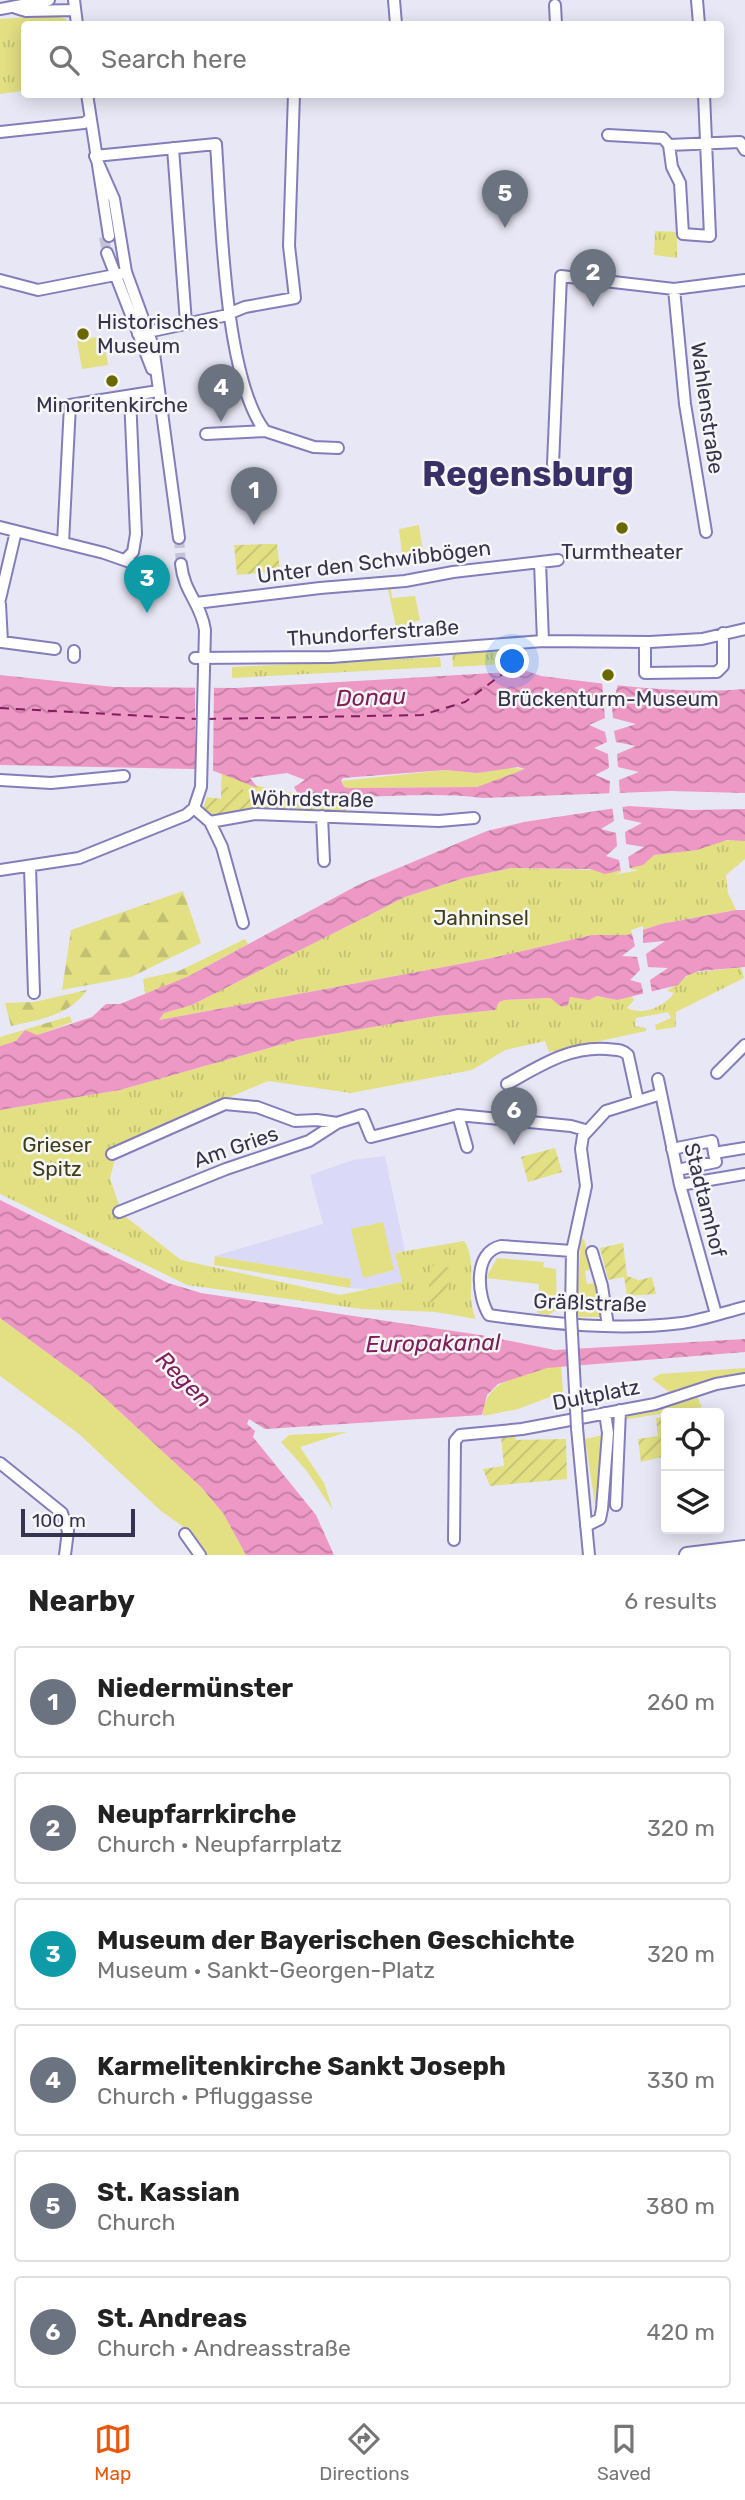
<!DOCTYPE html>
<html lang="en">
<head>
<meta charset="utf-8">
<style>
  :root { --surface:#fff; --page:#f2f2f2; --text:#222; --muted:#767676; --line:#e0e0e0; --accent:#ea580c }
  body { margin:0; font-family:Rubik,sans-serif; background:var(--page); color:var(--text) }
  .controls { position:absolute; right:21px; bottom:21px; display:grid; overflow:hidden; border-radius:7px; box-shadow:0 4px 18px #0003 }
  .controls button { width:63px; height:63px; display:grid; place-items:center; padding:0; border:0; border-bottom:2px solid var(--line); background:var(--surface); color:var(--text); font:35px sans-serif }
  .scale { position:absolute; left:21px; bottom:18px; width:114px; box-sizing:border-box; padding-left:7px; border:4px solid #36334e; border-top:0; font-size:19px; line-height:24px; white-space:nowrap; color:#36334e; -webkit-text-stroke:5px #f6f6f6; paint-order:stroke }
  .you { position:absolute; left:513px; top:662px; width:24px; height:24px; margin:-18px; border:5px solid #fff; border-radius:50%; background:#1a73e8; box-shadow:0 0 0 10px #1a73e833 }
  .badge { display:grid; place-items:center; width:46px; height:46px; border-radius:50%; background:var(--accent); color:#fff; font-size:23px; font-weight:700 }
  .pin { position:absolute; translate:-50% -58px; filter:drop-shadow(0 2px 4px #0008) }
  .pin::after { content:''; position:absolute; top:37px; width:24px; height:21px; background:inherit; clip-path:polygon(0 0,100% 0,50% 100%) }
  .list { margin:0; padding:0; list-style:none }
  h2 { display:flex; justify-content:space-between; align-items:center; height:91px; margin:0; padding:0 28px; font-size:30px }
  h2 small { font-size:23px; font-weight:400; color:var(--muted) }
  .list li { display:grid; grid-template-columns:46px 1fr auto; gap:21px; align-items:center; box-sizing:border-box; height:112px; margin:0 14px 14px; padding:0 14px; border:2px solid var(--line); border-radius:7px }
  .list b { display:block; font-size:26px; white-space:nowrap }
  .list p { margin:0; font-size:23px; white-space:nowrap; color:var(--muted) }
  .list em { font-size:23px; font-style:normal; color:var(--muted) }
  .icon { flex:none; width:38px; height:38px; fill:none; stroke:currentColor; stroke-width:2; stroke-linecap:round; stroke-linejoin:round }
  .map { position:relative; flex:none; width:745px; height:1555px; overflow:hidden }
  .search { position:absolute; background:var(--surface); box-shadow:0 4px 18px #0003; left:21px; right:21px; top:21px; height:77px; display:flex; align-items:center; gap:18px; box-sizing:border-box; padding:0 24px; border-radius:7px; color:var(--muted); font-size:26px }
  .sheet { height:847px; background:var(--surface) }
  nav { display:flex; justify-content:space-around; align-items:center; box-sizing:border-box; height:98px; border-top:2px solid var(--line); background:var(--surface); font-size:19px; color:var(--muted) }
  nav a { display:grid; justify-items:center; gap:4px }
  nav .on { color:var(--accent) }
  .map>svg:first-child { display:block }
</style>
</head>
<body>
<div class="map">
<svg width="745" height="1555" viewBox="0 0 745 1555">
  <defs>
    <pattern id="forest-firs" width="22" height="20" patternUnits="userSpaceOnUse" patternTransform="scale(1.75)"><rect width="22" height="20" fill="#e2e083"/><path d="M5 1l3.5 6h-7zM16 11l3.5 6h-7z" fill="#c2c173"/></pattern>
    <pattern id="park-tufts" width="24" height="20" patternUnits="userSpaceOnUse" patternTransform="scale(1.75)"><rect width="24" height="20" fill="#e2e083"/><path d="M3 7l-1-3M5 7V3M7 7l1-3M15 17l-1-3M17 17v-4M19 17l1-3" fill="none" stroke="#c2c173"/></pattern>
    <pattern id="garden-furrows" width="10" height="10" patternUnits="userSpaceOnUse" patternTransform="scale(1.75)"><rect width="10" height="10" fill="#e2e083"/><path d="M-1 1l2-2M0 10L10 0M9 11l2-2" fill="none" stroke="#c2c173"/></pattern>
    <pattern id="water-waves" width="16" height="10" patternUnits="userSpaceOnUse" patternTransform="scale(1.75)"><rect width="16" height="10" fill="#ee98c5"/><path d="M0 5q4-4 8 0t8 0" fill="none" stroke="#c27da2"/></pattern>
  </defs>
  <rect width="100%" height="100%" fill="#e8e7f5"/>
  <path fill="#dad9f7" d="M385,1156L405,1251L395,1253L402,1282L366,1289L350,1288L351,1279L215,1256L323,1224L310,1175L353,1160Z"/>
  <path fill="#e2e083" d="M103,336L108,365L82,369L77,341Z
    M419,525L423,551L402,554L399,529Z
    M388,589H391L392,598L415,596L420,620L396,628Z
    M507,768L526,769L477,787L349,788L344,787L341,781L445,770L477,773Z
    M222,774C263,790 303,797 347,795V800C304,800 263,796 221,786Z
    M383,1222L394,1270L363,1278L351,1229Z
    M584,1239L592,1269L585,1271L587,1284L597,1283L604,1317H575L581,1240Z
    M215,1256L351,1279L350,1288L214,1265Z
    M497,1258L544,1262L543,1267L556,1269L557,1310L548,1315L537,1313L539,1284L486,1278Z
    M0,1318L91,1385L201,1487L223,1513L246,1555H204L181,1525L161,1511L79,1434L0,1376Z
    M561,1365L563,1392L518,1409L483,1416C483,1378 530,1371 561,1365Z
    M745,1368V1375L716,1379L673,1395L652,1379L660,1374Z
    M697,1396L702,1407L623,1420L624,1416Z
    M347,1432L300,1447L324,1483L333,1510L306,1470L281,1442L289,1435Z
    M603,1435L596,1510L585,1439Z"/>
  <path fill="url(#forest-firs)" d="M183,891L201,943L131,977L62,990L71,930Z
    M245,939L248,944L189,976L145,994L143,979L179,971Z
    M87,990C69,1016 41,1019 11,1026L5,1003L34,1002Z
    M70,1016L72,1022L35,1036L25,1030L16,1041L0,1046V1037Z"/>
  <path fill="url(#park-tufts)" d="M56,15L66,19L69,24H24V91L0,94V19Z
    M655,231L677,232V258L654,255Z
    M520,650L521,663L453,667L452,654Z
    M440,657L441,667L232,678V667Z
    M735,840L745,841V859L726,875L728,893L736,910L661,924L627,935H592L492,958L159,1020L164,1013L192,1005L405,897L464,878L511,868L599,870L653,855L697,850L719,841Z
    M741,967L744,978L676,1012V1027L656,1030L655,1025L671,1018L668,1012L636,1018L635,1026L646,1028V1031L549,1052L545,1041L505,1050L472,1070L351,1093L268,1081L119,1144L110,1178L122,1214L181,1260L340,1295L402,1282L395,1253L464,1241C479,1263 464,1294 476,1319L436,1312L362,1309L187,1285L0,1194V1110L120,1090L297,1040L437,1016L495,1010L499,1002L505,1000L550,998L564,1007L568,1005L569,997L591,999L596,996L617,1000L631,995L634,1000L627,1008C642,1016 664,1007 674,993L667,991L691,973Z"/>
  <path fill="url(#garden-furrows)" d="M270,544H277L280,571L237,575L234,545Z
    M221,786L308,800H346L347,795L345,817L255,814L220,822L201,814L207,797L221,799Z
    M555,1148L562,1172L528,1182L521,1157Z
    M623,1243L627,1276L639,1280L652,1277L656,1294L627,1296L624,1277L608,1280L600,1248Z
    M433,1264L451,1268L444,1303L426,1302Z
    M666,1417V1456L641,1462L638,1439L658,1436L656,1418Z
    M514,1434L516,1440L566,1439L567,1479L490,1486L483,1469L504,1466L501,1436Z"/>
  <path fill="url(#water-waves)" fill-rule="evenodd" d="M527,671L541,676C608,684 677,695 745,689V793L671,791L482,798C420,790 359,802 298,794L294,787L305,780L287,773L250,778L258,788L214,771L193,769L0,765V675L114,687L236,688ZM518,767L525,769L477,787L349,788L344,787L341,781L343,778L445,770L477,773Z
    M629,806L691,810L745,809V841L727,840L697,850L654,855L643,865L605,874L590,869L511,868L464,878L405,897L192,1005L164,1013L159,1020L492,958L592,935H627L661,924L736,910H745V967L699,971L686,976L678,985L617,1000L597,996L589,1000L570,997L568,1005C560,1010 557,1002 550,998L505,1000L499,1002L495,1010L437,1016L297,1040L120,1090L0,1110V1046L16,1041L25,1030L37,1035L92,1017L106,1004H120L189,976L360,884L487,831L524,822Z
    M0,1200L168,1283L201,1293L480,1335L555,1350L745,1339V1352L547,1368L498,1384L487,1395L482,1415L265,1429L249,1419L247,1424L255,1431L253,1437L316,1515L334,1555H246L223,1513L201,1487L91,1385L0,1318Z"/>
  <path fill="#e8e7f5" d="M602,680L619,681L615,695L632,702L612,707L613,718L636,724L614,731L616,742L636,746L617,754L618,767L639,772L619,780L620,795L625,797L609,798L610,781L595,775L609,768L608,754L594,748L607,742L605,732L589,725L605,718L604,706L589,699L603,694Z
    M214,683L213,775L195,773V684Z
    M622,804L624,819L642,823L625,832L626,844L644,847L628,857L630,869L639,870L614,875L621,872L619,860L606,856L617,846L616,833L601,829L614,821L612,805Z
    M643,926V943L665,941L646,954L648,967L668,968L650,980L652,993L668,991L644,996L641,983L630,980L640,970L637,957L622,956L635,946L631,930Z"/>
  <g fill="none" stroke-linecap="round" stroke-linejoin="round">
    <path stroke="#801d5a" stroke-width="2" stroke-dasharray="9 7" stroke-linecap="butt" d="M0,708L198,719
      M207,719L422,715L465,702L505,672"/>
    <path stroke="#c4c3d4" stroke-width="10" stroke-dasharray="10 5" stroke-linecap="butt" d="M104,237L107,253
      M179,538L181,564"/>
    <defs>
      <path id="minor" d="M74,0L77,24
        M394,0L396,24
        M697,0L699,24
        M555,5L556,24
        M16,8L26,11L75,10
        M0,9L49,0
        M87,94L109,236
        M0,132L84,123L90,119
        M608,135L663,138L669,145L740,142L745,150
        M669,145L672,167L680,183L683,234L710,236L704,94
        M173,148L186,323
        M95,156L216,144C221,214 224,378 265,431L314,447L338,448
        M95,156L114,199L126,272L153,346L179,538
        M107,253L152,369
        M0,280L38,290L120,274
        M674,289L685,404L706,532
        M138,334L223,316L245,307L295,298L289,246L294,94
        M206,434L265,431
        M553,464L561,276L674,289L745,280
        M0,527L104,553L144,567
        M63,543L70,405L158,391
        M125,560L133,552L136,534L130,397
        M540,562L543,641
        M0,599L16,531
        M196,603L320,588L405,581L453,572L558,560
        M0,604L2,642L55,649
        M645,642V673L717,672L723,666V633
        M74,657V651
        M195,658L331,657L543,641L650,642L702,639L745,629
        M0,780L51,783L124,776
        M194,808L210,822L222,847L243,923
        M322,816L324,861
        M210,822L255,814L439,821L474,818
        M30,867L34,993
        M0,870L79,858L186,815L194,808L201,787L205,630C201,603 184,593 181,564
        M717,1073L745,1045
        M658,1079L680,1185L716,1314
        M507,1084C540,1066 569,1046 607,1049C616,1050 622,1049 628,1055L638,1101
        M458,1115L467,1147
        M672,1149L712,1141L714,1153L745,1148
        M112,1154L225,1104L257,1107L295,1121L317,1120L337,1123
        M677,1170L716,1162L714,1153
        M680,1185L745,1174
        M119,1212L226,1169L309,1141L337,1123L362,1115L371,1137L458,1115L571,1126L585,1130
        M572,1251L501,1246C473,1252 477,1296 489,1315C553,1324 618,1331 682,1323C703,1320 725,1312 745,1307
        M592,1252L602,1286L608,1326
        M571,1315L572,1251L586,1186L581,1149L583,1136L606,1111L661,1094
        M577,1428L589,1555
        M0,1463L62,1513L68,1531L65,1555
        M616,1505L620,1410
        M586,1526L600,1519L602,1509L608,1433L605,1413
        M185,1534L200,1555
        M454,1540L455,1441L460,1435L522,1429L655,1404L716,1384L745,1379"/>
      <path id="major" d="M687,1555L745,1548"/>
    </defs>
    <use href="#minor" stroke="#837dbb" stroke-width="14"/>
    <use href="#major" stroke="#837dbb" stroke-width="18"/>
    <use href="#minor" stroke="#fff" stroke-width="10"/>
    <use href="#major" stroke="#fff" stroke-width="14"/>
    <defs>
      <path id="minor-bridge" d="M571,1315L577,1428"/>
    </defs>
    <use href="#minor-bridge" stroke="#837dbb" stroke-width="14" stroke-linecap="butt"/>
    <use href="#minor-bridge" stroke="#fff" stroke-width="10"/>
  </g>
  <g fill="#6b6800" stroke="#f6f6f6" stroke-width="2.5">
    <circle cx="83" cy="334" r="7"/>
    <circle cx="112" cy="381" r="7"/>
    <circle cx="622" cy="528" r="7"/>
    <circle cx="608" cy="675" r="7"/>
  </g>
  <g text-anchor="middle" stroke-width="5" stroke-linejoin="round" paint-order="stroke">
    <g font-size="21" fill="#36334e" stroke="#f6f6f6">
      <text x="97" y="329" text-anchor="start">Historisches<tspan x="97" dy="24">Museum</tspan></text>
      <text x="112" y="412">Minoritenkirche</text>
      <text x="622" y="559">Turmtheater</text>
      <text x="608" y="706">Brückenturm-Museum</text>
    </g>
    <g font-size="21" fill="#36334e" stroke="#f6f6f6">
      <text transform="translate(707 408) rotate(82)" y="7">Wahlenstraße</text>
      <text transform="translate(374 562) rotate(-7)" y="7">Unter den Schwibbögen</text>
      <text transform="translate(373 633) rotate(-4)" y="7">Thundorferstraße</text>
      <text transform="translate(312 799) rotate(1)" y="7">Wöhrdstraße</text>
      <text transform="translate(236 1147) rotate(-19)" y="7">Am Gries</text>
      <text transform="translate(705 1200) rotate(76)" y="7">Stadtamhof</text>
      <text transform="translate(590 1303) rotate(2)" y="7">Gräßlstraße</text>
      <text transform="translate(596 1395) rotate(-11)" y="7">Dultplatz</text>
    </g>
    <g font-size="21" fill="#3f3e17" stroke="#f6f6f6">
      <text x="481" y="925">Jahninsel</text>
      <text x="57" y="1152">Grieser<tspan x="57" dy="24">Spitz</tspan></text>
    </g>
    <g font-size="23" font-style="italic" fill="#801d5a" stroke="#f6f6f6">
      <text transform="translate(371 697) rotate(-2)" y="8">Donau</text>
      <text transform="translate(433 1343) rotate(-1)" y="8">Europakanal</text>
      <text transform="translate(184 1379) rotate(45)" y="8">Regen</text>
    </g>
    <g font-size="35" font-weight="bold" fill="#383067" stroke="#f6f6f6">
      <text x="528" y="486">Regensburg</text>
    </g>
  </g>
</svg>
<div class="controls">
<button><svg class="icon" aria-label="locate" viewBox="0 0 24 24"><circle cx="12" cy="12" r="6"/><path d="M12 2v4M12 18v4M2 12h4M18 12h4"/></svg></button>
<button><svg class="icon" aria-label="layers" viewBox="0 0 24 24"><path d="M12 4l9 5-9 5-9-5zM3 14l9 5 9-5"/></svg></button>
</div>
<div class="scale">100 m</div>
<div class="you"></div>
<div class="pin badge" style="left:254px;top:525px;background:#6b7280">1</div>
<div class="pin badge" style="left:593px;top:307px;background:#6b7280">2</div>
<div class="pin badge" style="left:147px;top:613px;background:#0f9aa8">3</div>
<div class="pin badge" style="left:221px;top:422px;background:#6b7280">4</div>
<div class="pin badge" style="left:505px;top:228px;background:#6b7280">5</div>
<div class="pin badge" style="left:514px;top:1145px;background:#6b7280">6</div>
<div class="search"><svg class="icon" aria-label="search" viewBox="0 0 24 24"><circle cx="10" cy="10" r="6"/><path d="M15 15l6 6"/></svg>Search here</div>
</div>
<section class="sheet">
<h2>Nearby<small>6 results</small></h2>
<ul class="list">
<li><span class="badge" style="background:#6b7280">1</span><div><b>Niedermünster</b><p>Church</p></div><em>260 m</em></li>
<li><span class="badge" style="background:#6b7280">2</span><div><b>Neupfarrkirche</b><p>Church · Neupfarrplatz</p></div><em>320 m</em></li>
<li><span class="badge" style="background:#0f9aa8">3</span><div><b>Museum der Bayerischen Geschichte</b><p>Museum · Sankt-Georgen-Platz</p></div><em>320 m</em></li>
<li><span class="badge" style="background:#6b7280">4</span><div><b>Karmelitenkirche Sankt Joseph</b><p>Church · Pfluggasse</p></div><em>330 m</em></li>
<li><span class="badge" style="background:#6b7280">5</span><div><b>St. Kassian</b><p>Church</p></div><em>380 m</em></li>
<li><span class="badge" style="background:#6b7280">6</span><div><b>St. Andreas</b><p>Church · Andreasstraße</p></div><em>420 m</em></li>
</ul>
</section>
<nav>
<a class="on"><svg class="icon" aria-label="map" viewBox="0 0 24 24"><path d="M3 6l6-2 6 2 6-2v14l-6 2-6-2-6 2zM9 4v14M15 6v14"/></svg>Map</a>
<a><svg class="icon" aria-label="directions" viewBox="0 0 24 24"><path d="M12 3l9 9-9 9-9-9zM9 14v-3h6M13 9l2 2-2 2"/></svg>Directions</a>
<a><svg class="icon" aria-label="saved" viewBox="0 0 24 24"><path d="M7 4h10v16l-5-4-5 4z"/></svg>Saved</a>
</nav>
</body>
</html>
